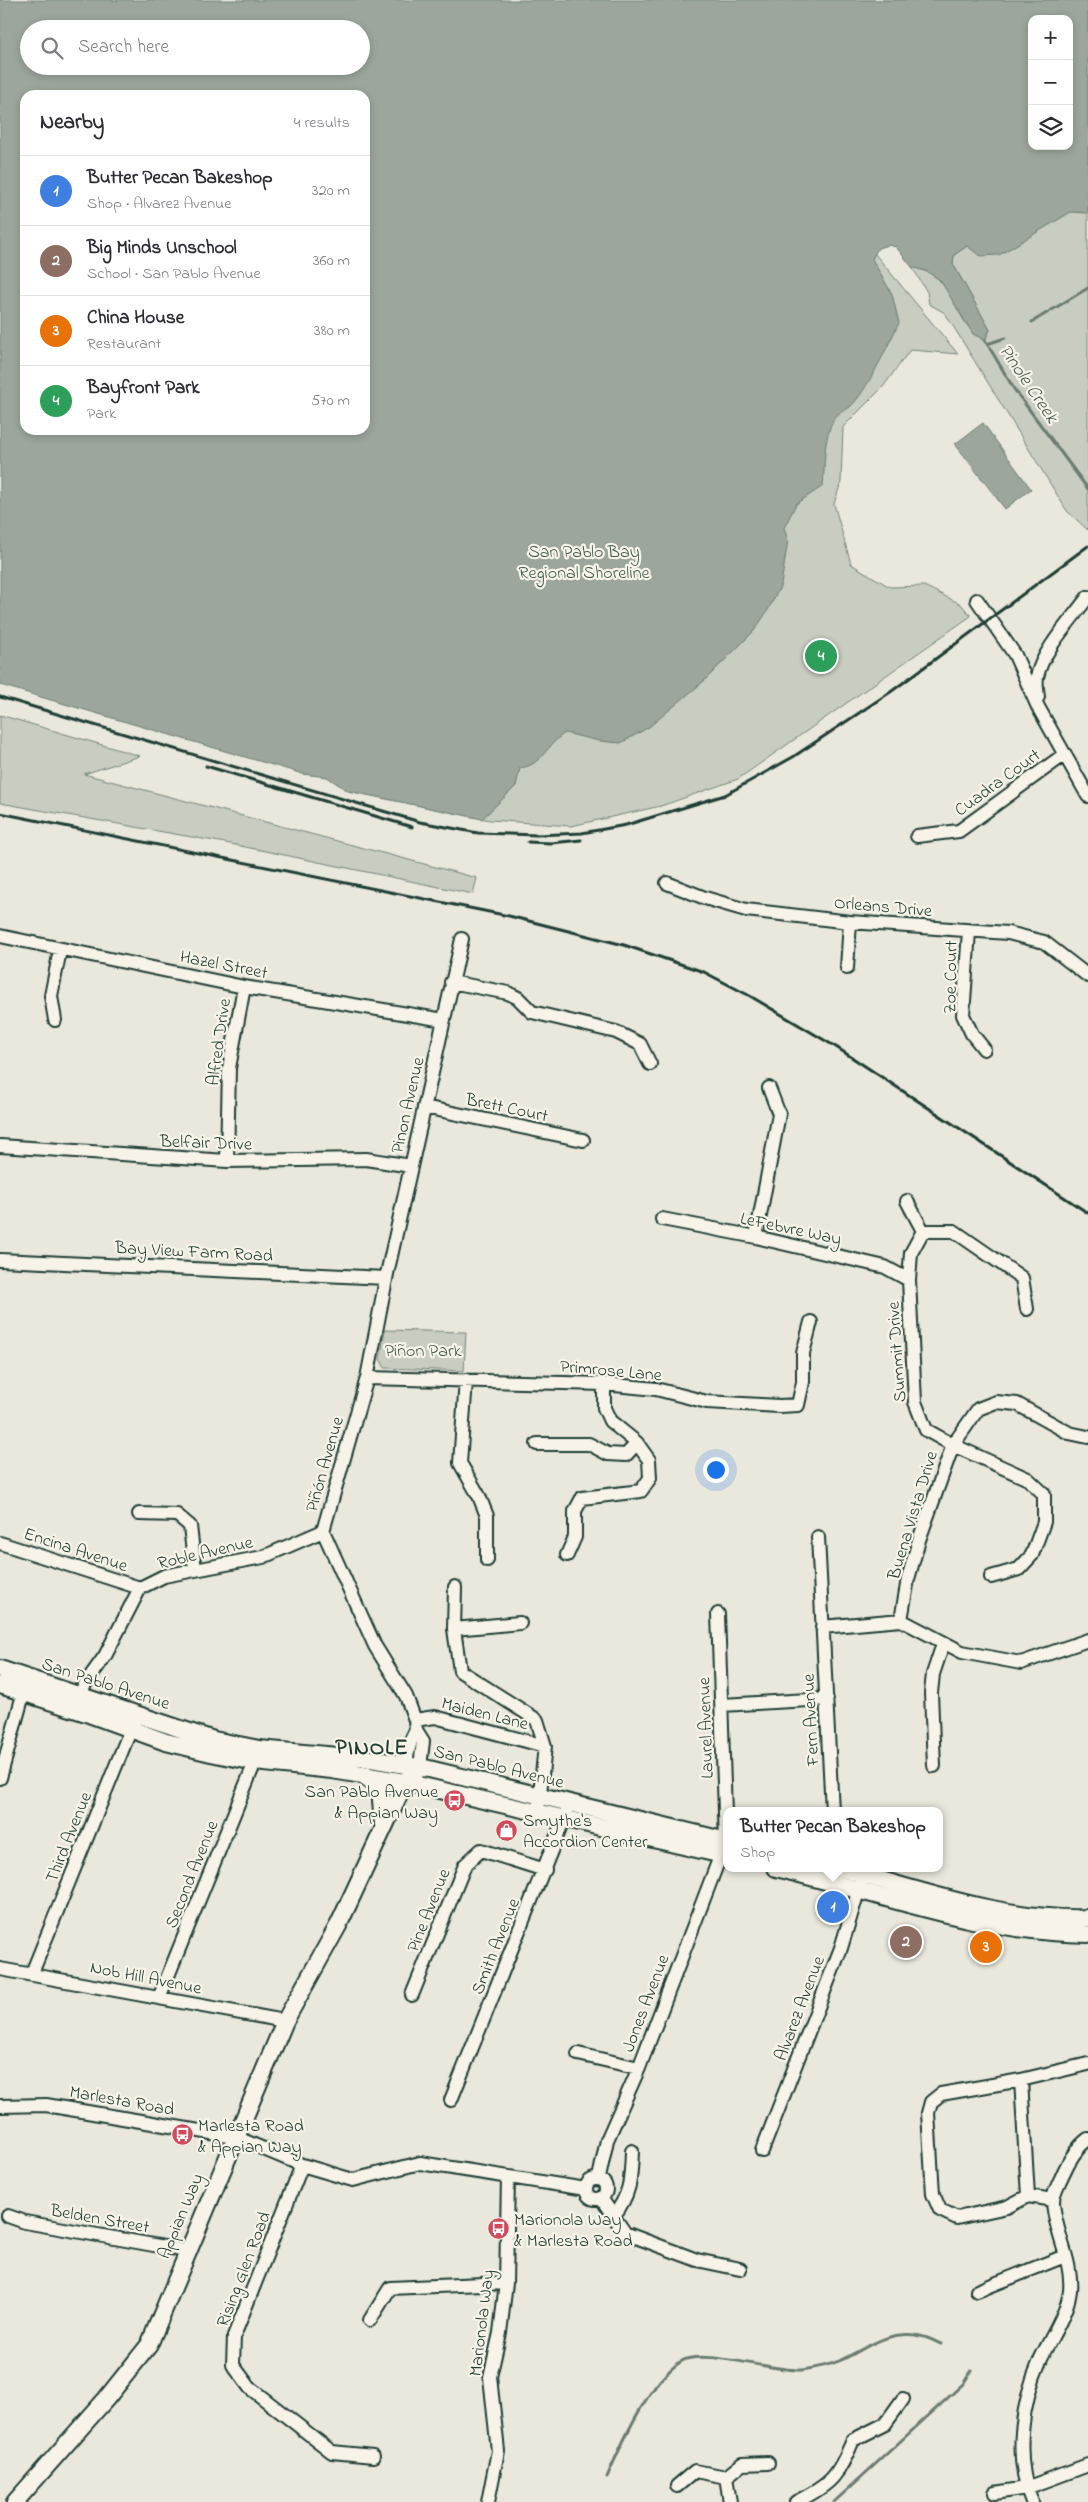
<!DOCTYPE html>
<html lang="en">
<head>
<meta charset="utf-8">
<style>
  :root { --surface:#fff; --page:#f2f2f3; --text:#2b2b33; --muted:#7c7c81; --line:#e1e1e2; --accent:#d1495b }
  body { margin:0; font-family:"Indie Flower",sans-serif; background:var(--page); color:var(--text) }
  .controls { position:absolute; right:15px; top:15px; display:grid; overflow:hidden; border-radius:10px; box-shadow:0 2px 8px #0003 }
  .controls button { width:45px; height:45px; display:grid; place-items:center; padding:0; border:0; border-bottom:1px solid var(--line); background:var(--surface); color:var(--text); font:25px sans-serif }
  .you { position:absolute; left:715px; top:1469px; width:18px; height:18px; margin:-12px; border:4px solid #fff; border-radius:50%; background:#1a73e8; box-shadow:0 0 0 8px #1a73e833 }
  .badge { display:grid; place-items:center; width:32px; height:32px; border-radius:50%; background:var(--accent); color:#fff; font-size:16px; font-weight:700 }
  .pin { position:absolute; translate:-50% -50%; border:2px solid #fff; box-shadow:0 1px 5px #0006 }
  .popup { position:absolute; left:723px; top:1807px; width:220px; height:65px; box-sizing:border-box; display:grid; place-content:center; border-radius:10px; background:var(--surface); filter:drop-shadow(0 1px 4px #0005); font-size:16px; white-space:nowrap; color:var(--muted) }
  .popup b { font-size:19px; color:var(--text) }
  .popup::after { content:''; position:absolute; left:50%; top:100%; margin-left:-10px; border:10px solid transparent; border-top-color:var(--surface) }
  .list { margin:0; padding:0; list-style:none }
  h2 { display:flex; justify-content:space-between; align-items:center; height:65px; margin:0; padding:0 20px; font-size:21px }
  h2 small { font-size:16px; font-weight:400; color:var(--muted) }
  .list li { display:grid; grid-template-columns:32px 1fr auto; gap:15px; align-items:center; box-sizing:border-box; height:70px; padding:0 20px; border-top:1px solid var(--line) }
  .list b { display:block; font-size:19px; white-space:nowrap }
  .list p { margin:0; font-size:16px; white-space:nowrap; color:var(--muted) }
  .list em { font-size:16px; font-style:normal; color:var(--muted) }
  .icon { flex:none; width:28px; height:28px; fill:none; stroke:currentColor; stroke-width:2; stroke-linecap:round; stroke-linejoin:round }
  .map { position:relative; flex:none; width:1088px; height:2502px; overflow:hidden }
  .search { position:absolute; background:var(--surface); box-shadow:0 2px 8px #0003; left:20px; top:20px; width:350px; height:55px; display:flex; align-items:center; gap:12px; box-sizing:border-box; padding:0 18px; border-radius:28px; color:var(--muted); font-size:19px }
  .panel { position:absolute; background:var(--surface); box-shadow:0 2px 8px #0003; left:20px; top:90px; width:350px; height:345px; border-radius:15px }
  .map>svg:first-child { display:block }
</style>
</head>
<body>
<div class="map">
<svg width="1088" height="2502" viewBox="0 0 1088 2502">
  <rect width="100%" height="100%" fill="#eae8dd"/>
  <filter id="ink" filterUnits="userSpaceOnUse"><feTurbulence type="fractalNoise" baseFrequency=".02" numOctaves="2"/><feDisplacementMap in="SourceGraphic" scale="10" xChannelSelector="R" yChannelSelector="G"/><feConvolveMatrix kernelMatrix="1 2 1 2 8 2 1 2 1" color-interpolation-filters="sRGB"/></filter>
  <g filter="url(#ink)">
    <path fill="#c8ccc1" stroke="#74847a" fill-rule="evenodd" d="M854,0H1088V530L1067,511L945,313L929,304L927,292L912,267C922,270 933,273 940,281C957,299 961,330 985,340L990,330L953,264L954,255L967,246ZM1032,19H1069V146H1032Z
      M875,254L958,354L910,350L883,387L843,427L841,482L834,504L851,564L890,587L924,586L961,604L971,616L738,779L661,806L571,826L490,820L348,791L327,776L303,774L365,430Z
      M0,715L140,756L84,774L477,878L473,894L231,844L0,803Z
      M385,1330L466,1332L464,1371L385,1368L380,1359Z"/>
    <path fill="#9ca69c" stroke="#6a7c72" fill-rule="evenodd" d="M0,0H1088V213L1071,212L999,255L980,256L967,246L954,255L953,264L990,330L985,340L973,334L940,280L926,271L912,267L896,247L888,245L878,248L872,259L892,294L899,323C889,343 866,393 850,407C843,412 837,413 833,421C823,439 825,466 823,486L796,504L784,528L788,540L781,585L768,610L754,631L704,681L649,727L621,743L599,741L565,733C546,745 543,765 520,768L516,786L482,819L348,791L327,777L303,774L0,685ZM1032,19H1069V146H1032ZM29,29H361V66H29ZM25,95H365V430H25Z
      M983,423L1031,489L1005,509L955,444Z"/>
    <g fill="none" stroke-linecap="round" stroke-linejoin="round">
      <path stroke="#6a7c72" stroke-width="3" d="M1032,322L1088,288
        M985,340L1014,389L1088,489
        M987,344L1005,338
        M607,2477C623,2441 648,2382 682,2361C701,2348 775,2372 802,2370C814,2368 828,2366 839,2361C866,2349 888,2329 920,2336C927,2337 934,2341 941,2344
        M834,2502L963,2384L972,2370"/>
      <defs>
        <path id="minor" d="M977,600L1015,655L1038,707L1088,796
          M1038,697C1037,690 1036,683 1037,677C1042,651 1072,619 1088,597
          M917,836L959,831L1065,754
          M667,883L705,898L746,910L850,922L1008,933L1044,942L1088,976
          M969,931L963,1015L972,1034L984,1049
          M0,936L244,987L444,1020
          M847,968L850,922
          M451,982L508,993L518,998L532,1012L616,1032L640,1044L650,1064
          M55,1020L51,996L60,950
          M424,1107L583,1140
          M0,1146L227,1161L366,1159L411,1166
          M227,1161L229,1068L244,987
          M907,1201L923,1231
          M662,1219L756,1237L885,1267L909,1280
          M756,1237L779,1114L769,1088
          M0,1260L386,1278
          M367,1378L604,1384L656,1389L707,1402L780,1406L798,1405L803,1382V1353L811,1322
          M466,1380L460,1463L479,1496L487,1516V1560
          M537,1444H589L608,1454L626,1455L637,1443
          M139,1514L177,1515L190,1526L195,1570
          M818,1537L832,1811
          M0,1543L140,1588
          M567,1555L575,1537V1511L582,1498L641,1491L650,1478L649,1460L637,1443L610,1421L604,1408V1384
          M991,1577L1019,1569L1032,1555L1044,1522V1494L1028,1479L953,1445L926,1430L915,1402L909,1280L911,1253L923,1231H954L1022,1278L1027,1309
          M455,1587L454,1629L460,1671L537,1720L545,1746L539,1803
          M901,1620L908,1579L919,1540L953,1445L978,1409L996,1402L1017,1404L1069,1433L1088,1437
          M901,1620L962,1652L1021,1663L1088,1640
          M822,1627L901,1620
          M454,1629L520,1623
          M76,1703L85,1684L105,1656L140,1588L164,1576L263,1557L323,1531
          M722,1705L827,1699
          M415,1720L435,1717L545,1746
          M405,1765L411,1740L416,1730
          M934,1766L931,1693L933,1674L943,1644
          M420,1767L423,1741L416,1730L415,1720L406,1696L375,1646L323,1531L367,1378L387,1274L462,939
          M0,1778L26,1684
          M0,1969L285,2021
          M32,1973L134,1721
          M412,1995L465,1865L481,1850L545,1870
          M159,1998L255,1762
          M578,2054L639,2068
          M1021,2080L1088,2064
          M451,2100L567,1811
          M0,2106L46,2105L235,2137L302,2165L353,2180L420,2163L586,2189
          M762,2151L841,1948L861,1882
          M302,2165L234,2336L233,2365L250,2388L332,2452L373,2456
          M599,2178L607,2140L639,2068L726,1841L718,1614
          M586 2189a10 10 0 1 1 20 0a10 10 0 1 1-20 0Z
          M1028,2196L1021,2080L941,2094L931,2102L928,2113L933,2194L940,2210L957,2218L1007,2207L1028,2196L1053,2200
          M601,2198L625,2233L697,2260L740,2269
          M8,2216L25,2222L187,2251
          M613,2217C631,2193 631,2180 632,2151
          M977,2291L1065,2256
          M370,2320L390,2288L506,2283
          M726,2477L730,2502
          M677,2486L695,2471L726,2477L742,2464L768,2463
          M995,2493L1026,2488L1088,2465
          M488,2502L498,2451L490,2377L500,2333L506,2283L508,2177
          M796,2502C832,2484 838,2476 853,2440L885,2424L903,2399
          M1032,2502C1013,2457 1022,2401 1041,2358C1051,2337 1067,2314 1070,2291C1073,2261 1054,2231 1053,2201C1053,2193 1059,2183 1062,2176C1068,2162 1076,2148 1088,2139"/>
        <path id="major" d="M0,1669L214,1740L259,1749L371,1759L429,1769L727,1841
          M0,1685L89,1714L166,1742L211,1753L255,1762L332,1770L405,1782L727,1856
          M364,1776L380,1787L383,1825
          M776,1868C879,1893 981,1933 1088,1934
          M839,1868C920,1890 1003,1921 1088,1918
          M15,2502L106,2399L149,2345L285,2021L339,1924L405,1782L420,1767"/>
      </defs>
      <use href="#minor" stroke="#1f3d34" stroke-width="16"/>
      <use href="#major" stroke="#1f3d34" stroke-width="20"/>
      <use href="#minor" stroke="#f7f3e8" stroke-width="12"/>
      <use href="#major" stroke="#f7f3e8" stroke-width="16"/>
      <path stroke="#1f3d34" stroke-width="3" d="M0,697L420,822L478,833L537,835L582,833L626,825L725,795L793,757L892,691L1088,546
        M206,766L412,827
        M0,813L509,916L624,945L704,972L750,996L836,1047L1088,1213
        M528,842L551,843L581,840"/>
    </g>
  </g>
  <defs>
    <symbol id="bus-disc" viewBox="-11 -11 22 22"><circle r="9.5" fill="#d1495b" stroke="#f7f3e8"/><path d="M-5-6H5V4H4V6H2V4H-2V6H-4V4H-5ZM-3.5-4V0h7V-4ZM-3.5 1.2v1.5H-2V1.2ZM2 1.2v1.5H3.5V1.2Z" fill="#fff"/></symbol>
    <symbol id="shop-disc" viewBox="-11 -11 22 22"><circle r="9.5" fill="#d1495b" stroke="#f7f3e8"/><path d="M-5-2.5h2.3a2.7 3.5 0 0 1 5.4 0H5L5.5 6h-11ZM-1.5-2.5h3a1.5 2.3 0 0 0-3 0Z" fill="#fff"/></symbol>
  </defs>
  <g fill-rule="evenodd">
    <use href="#bus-disc" x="442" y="1788" width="25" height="25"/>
    <use href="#shop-disc" x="494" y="1818" width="25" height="25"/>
    <use href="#bus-disc" x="170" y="2122" width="25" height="25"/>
    <use href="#bus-disc" x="486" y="2216" width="25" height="25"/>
  </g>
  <g text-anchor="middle" stroke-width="4.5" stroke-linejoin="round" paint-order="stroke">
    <g font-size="18" fill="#415a50" stroke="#f7f3e8">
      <text x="584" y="557">San Pablo Bay<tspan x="584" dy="21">Regional Shoreline</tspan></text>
      <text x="423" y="1356">Piñon Park</text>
    </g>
    <g font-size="18" fill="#1f3d34" stroke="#f7f3e8">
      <text transform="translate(997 782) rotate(-36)" y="6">Cuadra Court</text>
      <text transform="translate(883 906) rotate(5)" y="6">Orleans Drive</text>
      <text transform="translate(224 964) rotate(11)" y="6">Hazel Street</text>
      <text transform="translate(950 977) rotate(-89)" y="6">Zoe Court</text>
      <text transform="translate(218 1042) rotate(-82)" y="6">Alfred Drive</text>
      <text transform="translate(407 1105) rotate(-77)" y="6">Pinon Avenue</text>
      <text transform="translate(507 1107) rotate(12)" y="6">Brett Court</text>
      <text transform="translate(206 1142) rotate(2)" y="6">Belfair Drive</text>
      <text transform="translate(791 1228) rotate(12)" y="6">LeFebvre Way</text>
      <text transform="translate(194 1251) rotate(3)" y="6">Bay View Farm Road</text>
      <text transform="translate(896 1352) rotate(-94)" y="6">Summit Drive</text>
      <text transform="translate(611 1370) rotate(5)" y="6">Primrose Lane</text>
      <text transform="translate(324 1464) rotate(-74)" y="6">Piñón Avenue</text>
      <text transform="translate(912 1515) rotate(-73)" y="6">Buena Vista Drive</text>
      <text transform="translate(76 1549) rotate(18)" y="6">Encina Avenue</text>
      <text transform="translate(205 1552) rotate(-13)" y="6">Roble Avenue</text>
      <text transform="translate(106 1683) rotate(18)" y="6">San Pablo Avenue</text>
      <text transform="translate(485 1713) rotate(14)" y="6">Maiden Lane</text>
      <text transform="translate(810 1720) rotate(-93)" y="6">Fern Avenue</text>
      <text transform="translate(705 1728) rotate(-92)" y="6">Laurel Avenue</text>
      <text transform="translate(499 1766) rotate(14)" y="6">San Pablo Avenue</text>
      <text transform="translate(68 1837) rotate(-68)" y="6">Third Avenue</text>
      <text transform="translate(191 1874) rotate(-68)" y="6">Second Avenue</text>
      <text transform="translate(428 1910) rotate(-68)" y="6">Pine Avenue</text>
      <text transform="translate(495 1946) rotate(-68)" y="6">Smith Avenue</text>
      <text transform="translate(146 1977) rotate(11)" y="6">Nob Hill Avenue</text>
      <text transform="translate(645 2003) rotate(-69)" y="6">Jones Avenue</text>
      <text transform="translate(799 2008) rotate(-69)" y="6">Alvarez Avenue</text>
      <text transform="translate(122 2100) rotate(10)" y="6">Marlesta Road</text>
      <text transform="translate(180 2216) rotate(-67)" y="6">Appian Way</text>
      <text transform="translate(100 2218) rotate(10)" y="6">Belden Street</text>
      <text transform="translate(243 2269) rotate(-69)" y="6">Rising Glen Road</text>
      <text transform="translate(481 2323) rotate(-83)" y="6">Marionola Way</text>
    </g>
    <g font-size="18" fill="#1f3d34" stroke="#f7f3e8" text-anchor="start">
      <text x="438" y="1797" text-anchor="end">San Pablo Avenue<tspan x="438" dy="21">&amp; Appian Way</tspan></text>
      <text x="523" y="1826">Smythe's<tspan x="523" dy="21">Accordion Center</tspan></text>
      <text x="198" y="2131">Marlesta Road<tspan x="198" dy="21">&amp; Appian Way</tspan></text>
      <text x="514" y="2225">Marionola Way<tspan x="514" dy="21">&amp; Marlesta Road</tspan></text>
    </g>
    <g font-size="19" font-style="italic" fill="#445c53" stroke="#f7f3e8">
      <text transform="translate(1030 383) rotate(56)" y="7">Pinole Creek</text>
    </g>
    <g font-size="22" font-weight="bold" letter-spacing="1" fill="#1f3d34" stroke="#f7f3e8">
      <text x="372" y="1754">PINOLE</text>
    </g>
  </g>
</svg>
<div class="controls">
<button>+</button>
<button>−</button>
<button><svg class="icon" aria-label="layers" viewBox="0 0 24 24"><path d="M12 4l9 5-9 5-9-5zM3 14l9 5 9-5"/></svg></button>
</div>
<div class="you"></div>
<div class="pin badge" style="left:833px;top:1907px;background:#3f7fe0">1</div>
<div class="popup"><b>Butter Pecan Bakeshop</b>Shop</div>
<div class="pin badge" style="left:906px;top:1942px;background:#8d6e63">2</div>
<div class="pin badge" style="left:986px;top:1947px;background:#e8710a">3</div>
<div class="pin badge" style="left:821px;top:656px;background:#2e9e5b">4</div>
<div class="search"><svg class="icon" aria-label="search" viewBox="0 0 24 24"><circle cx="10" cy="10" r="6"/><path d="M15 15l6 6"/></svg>Search here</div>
<section class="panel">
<h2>Nearby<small>4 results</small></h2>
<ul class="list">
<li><span class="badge" style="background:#3f7fe0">1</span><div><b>Butter Pecan Bakeshop</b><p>Shop · Alvarez Avenue</p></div><em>320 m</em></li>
<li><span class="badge" style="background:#8d6e63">2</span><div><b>Big Minds Unschool</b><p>School · San Pablo Avenue</p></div><em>360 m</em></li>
<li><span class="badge" style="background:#e8710a">3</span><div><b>China House</b><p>Restaurant</p></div><em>380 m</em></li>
<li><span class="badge" style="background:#2e9e5b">4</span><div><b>Bayfront Park</b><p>Park</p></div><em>570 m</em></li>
</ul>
</section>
</div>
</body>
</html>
